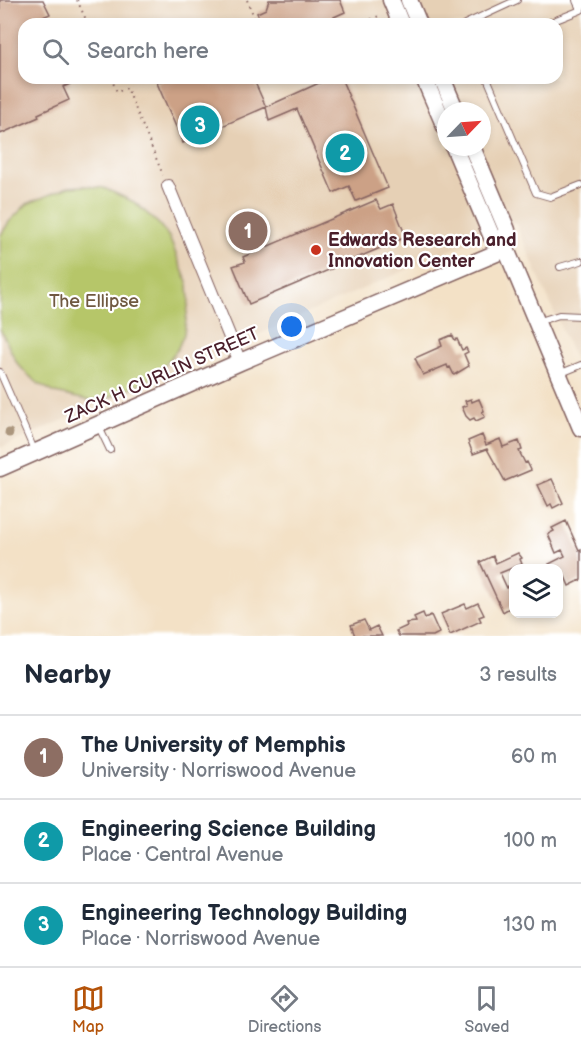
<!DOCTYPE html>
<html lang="en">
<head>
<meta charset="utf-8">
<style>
  :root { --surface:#fff; --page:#f6f6f7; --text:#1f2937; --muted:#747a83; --line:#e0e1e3; --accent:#b45309 }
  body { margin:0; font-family:"Balsamiq Sans",sans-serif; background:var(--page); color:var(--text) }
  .controls { position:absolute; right:18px; bottom:18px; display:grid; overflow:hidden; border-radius:12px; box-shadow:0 3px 9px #0003 }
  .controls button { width:54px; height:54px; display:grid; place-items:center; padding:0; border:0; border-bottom:2px solid var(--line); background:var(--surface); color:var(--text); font:30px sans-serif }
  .compass { position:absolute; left:437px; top:102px; width:54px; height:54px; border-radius:50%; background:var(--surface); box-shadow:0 3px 9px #0003; rotate:65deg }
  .you { position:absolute; left:292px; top:327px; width:21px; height:21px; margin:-15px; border:4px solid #fff; border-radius:50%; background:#1a73e8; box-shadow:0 0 0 9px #1a73e833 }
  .badge { display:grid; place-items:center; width:39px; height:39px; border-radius:50%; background:var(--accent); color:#fff; font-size:20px; font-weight:700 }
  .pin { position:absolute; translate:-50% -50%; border:3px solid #fff; box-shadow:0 2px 6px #0006 }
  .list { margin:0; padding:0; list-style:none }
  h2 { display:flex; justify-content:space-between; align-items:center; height:78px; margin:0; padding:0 24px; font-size:26px }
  h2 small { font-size:20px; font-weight:400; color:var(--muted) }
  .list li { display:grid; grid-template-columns:39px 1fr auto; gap:18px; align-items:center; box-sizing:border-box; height:84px; padding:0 24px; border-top:2px solid var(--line) }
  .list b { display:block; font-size:22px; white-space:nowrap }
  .list p { margin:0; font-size:20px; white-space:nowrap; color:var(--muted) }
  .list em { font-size:20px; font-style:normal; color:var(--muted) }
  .icon { flex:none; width:33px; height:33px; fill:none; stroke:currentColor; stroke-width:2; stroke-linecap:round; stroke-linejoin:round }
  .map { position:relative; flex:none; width:581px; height:636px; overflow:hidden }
  .search { position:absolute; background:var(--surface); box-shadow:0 3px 9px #0003; left:18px; right:18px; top:18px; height:66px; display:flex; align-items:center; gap:15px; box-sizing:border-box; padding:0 21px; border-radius:18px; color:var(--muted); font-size:22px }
  .sheet { height:330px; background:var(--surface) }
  nav { display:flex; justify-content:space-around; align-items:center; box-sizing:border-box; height:84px; border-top:2px solid var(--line); background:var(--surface); font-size:16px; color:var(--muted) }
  nav a { display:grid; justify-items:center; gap:3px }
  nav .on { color:var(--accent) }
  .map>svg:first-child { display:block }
</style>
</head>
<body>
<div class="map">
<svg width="581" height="636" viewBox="0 0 581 636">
  <rect width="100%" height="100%" fill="#fff"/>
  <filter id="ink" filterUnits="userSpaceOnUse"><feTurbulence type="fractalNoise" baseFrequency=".0167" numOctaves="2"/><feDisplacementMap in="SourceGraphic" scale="12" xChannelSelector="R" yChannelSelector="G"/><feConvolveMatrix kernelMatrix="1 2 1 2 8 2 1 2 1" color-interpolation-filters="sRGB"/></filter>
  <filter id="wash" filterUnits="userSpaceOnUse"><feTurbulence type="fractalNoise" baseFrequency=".008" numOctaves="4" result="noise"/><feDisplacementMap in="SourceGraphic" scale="24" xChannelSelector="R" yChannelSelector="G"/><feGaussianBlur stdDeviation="1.35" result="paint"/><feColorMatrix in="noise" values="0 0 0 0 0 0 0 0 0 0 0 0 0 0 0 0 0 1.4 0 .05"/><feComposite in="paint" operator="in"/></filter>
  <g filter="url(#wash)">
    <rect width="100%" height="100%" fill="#f3e1c6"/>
    <path fill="#e6d0b5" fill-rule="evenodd" d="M0,0H581V374L515,222L0,448ZM24,24H557V78H24ZM446,111H482V147H446Z"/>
    <path fill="#b6c669" stroke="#80724a" stroke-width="1.5" d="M85,186L104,188L134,202L159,224L169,237L188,284L189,300L184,334L177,350L155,377L109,398L91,401L55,393L39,384L26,373L17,363L0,329V236L9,222L27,204L68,187Z"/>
    <g id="blocks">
      <path fill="#cca186" d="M0,0H43L50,14L41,18L43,24H24V78H67L70,84L63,87L69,100L38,114L39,117L0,134Z
        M269,0H340L345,12L334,17L337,24H262L257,13L266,9Z
        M165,78H253L266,107L183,143L157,83L165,79Z
        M330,78H341L388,188L356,201L349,186L333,193L297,109L269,121L266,107Z
        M376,200L381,209L393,204L406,237L249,304L233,266L245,262L243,257Z
        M452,335L455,340L457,339L462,350L466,348L468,352L464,354L469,366L454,375L450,367L448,368L447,365L423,375L415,358L442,346L440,340Z
        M471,399L472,402L479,399L484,411L482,412L485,417L476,421L474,418L470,420L466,416L462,407L467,405L465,401Z
        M482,435L486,445L500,439L503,447L519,441L522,450L519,451L525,463L527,462L531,470L505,481L487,449L473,454L468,441Z
        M552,479L563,503L553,508L551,504L548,506L538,485Z
        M566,521L579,550L581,549V580L569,586L564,574L558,577V568H551L549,564L565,556L562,550L556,553L548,534L554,531L552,528Z
        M518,553L522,558L520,559L522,564L500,573L507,588L514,585V605L503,612L480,562L493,556L496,563Z
        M478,603L484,615L479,617L481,621L450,635L441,614L465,604L467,608Z
        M423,613L425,618L431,615L439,633L433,636H399L396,631L407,626L406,623L416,622L414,617Z
        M364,620L369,630L377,626L382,636H355L351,625Z"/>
    </g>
  </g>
  <g filter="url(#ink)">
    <use href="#blocks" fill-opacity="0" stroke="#856361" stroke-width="1.5"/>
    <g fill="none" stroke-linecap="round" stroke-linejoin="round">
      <defs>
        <path id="lane" d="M465,24L517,0
          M546,24L581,10
          M487,78L536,193L550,197L581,185
          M560,267L581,261
          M537,322L559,315L581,316
          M0,372L35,452
          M559,374L581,365
          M98,425L110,450"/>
        <path id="street" d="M579,0L581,4
          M168,186L240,362"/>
        <path id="secondary" d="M391,0L401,24
          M409,0L419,24
          M424,78L446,129
          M442,78L456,111
          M454,147L492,237L506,249L581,428
          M472,147L507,230L506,249
          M0,468L240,362L506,249"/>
      </defs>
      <use href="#lane" stroke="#856361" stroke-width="8"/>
      <use href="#street" stroke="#856361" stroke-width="14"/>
      <use href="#secondary" stroke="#856361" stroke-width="19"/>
      <path stroke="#856361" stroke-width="2" stroke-dasharray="1.5 4.5" stroke-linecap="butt" d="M77,0L88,24
        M247,0L257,24
        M360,24L381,15
        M111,78L117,92L127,88L163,175
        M317,78L319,83"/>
      <use href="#lane" stroke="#fff" stroke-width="6"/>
      <use href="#street" stroke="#fff" stroke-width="12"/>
      <use href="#secondary" stroke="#fff" stroke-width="16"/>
    </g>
    <circle fill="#ab967d" cx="9" cy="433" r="4.5"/>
  </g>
  <circle fill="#c8321e" stroke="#fff" stroke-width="2" cx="316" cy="250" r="6"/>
  <g text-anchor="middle" stroke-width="4.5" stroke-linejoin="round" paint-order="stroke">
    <g font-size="18" font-weight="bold" fill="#4a1f2b" stroke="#fff" text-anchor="start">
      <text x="328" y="246">Edwards Research and<tspan x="328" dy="21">Innovation Center</tspan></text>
    </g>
    <g font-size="18" fill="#705941" stroke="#fff">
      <text x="94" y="307">The Ellipse</text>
    </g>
    <g font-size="18" fill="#4a1f2b" stroke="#fff">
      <text transform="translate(162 375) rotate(-24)" y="6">ZACK H CURLIN STREET</text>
    </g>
  </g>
</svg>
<div class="controls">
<button><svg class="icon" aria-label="layers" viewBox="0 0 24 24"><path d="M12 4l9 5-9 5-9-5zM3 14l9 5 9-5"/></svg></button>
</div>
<svg class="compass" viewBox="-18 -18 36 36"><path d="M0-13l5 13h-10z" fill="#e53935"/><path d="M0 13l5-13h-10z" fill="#747a83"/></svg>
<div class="you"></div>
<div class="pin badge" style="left:248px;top:231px;background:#8d6e63">1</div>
<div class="pin badge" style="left:345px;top:153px;background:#0f9aa8">2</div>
<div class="pin badge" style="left:200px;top:125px;background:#0f9aa8">3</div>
<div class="search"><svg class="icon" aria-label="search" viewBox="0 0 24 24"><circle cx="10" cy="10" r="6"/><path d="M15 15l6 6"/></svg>Search here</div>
</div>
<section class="sheet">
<h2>Nearby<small>3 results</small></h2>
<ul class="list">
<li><span class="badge" style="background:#8d6e63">1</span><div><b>The University of Memphis</b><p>University · Norriswood Avenue</p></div><em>60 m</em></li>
<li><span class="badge" style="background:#0f9aa8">2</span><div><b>Engineering Science Building</b><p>Place · Central Avenue</p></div><em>100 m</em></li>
<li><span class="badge" style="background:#0f9aa8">3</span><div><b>Engineering Technology Building</b><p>Place · Norriswood Avenue</p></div><em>130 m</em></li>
</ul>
</section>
<nav>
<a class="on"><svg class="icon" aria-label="map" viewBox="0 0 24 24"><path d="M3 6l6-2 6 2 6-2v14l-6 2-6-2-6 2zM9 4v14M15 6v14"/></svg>Map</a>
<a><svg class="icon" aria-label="directions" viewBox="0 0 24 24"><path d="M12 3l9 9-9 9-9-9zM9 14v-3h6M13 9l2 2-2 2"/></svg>Directions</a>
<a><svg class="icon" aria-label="saved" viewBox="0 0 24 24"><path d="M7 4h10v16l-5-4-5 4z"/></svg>Saved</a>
</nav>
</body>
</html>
